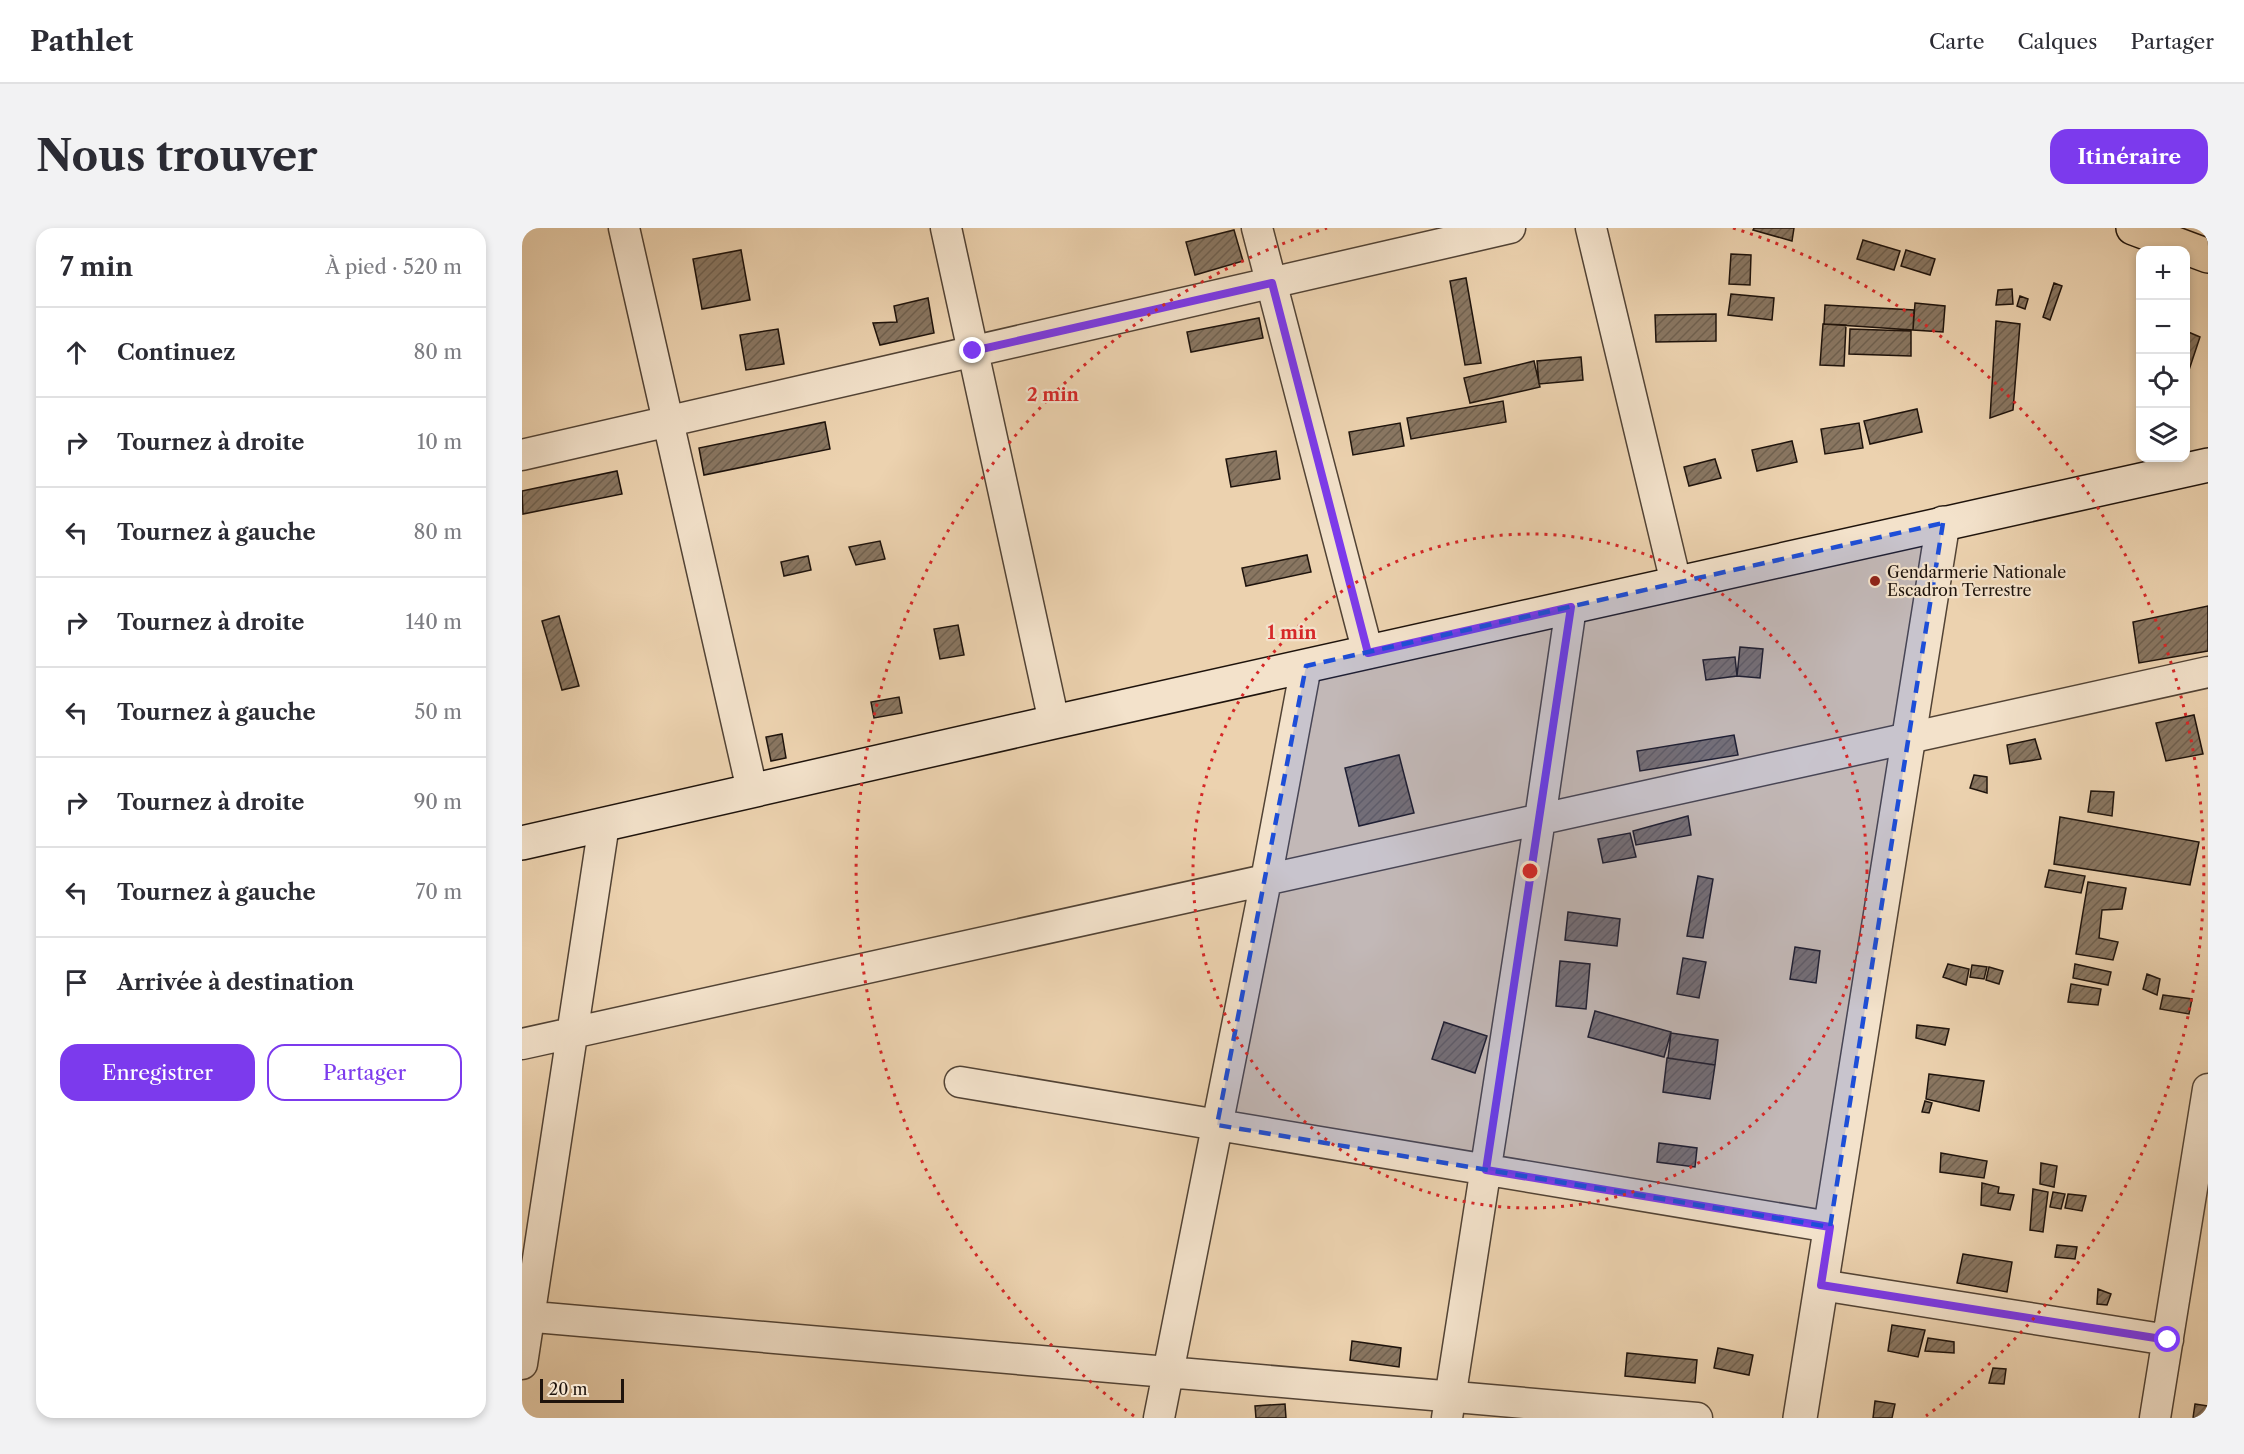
<!DOCTYPE html>
<html lang="fr">
<head>
<meta charset="utf-8">
<style>
  :root { --surface:#fff; --page:#f2f2f3; --text:#2b2b33; --muted:#7c7c81; --line:#e1e1e2; --accent:#7c3aed }
  body { margin:0; font-family:"Libre Caslon Text",serif; background:var(--page); color:var(--text) }
  .controls { position:absolute; right:18px; top:18px; display:grid; overflow:hidden; border-radius:12px; box-shadow:0 3px 9px #0003 }
  .controls button { width:54px; height:54px; display:grid; place-items:center; padding:0; border:0; border-bottom:2px solid var(--line); background:var(--surface); color:var(--text); font:30px sans-serif }
  .scale { position:absolute; left:18px; bottom:15px; width:84px; box-sizing:border-box; padding-left:6px; border:3px solid #1e130c; border-top:0; font-size:16px; line-height:21px; white-space:nowrap; color:#1e130c; -webkit-text-stroke:4px #f3e2cb; paint-order:stroke }
  .stop { position:absolute; width:18px; height:18px; margin:-14px; border:4px solid #7c3aed; border-radius:50%; background:#fff }
  .stop.end { background:#7c3aed; border-color:#fff; box-shadow:0 2px 6px #0008 }
  .list { margin:0; padding:0; list-style:none }
  h2 { display:flex; justify-content:space-between; align-items:center; height:78px; margin:0; padding:0 24px; font-size:26px }
  h2 small { font-size:20px; font-weight:400; color:var(--muted) }
  .list li { display:grid; grid-template-columns:39px 1fr auto; gap:18px; align-items:center; box-sizing:border-box; height:90px; padding:0 24px; border-top:2px solid var(--line) }
  .list b { display:block; font-size:22px; white-space:nowrap }
  .list em { font-size:20px; font-style:normal; color:var(--muted) }
  .actions { display:flex; gap:12px; padding:18px 24px }
  .actions a { flex:1; padding:14px 0; border:2px solid var(--accent); border-radius:18px; text-align:center; font-size:21px; color:var(--accent) }
  .actions .main { background:var(--accent); color:#fff }
  .icon { flex:none; width:33px; height:33px; fill:none; stroke:currentColor; stroke-width:2; stroke-linecap:round; stroke-linejoin:round }
  .map { position:relative; flex:none; width:1686px; height:1190px; overflow:hidden; border-radius:18px }
  header { display:flex; align-items:center; gap:36px; box-sizing:border-box; height:84px; padding:0 30px; background:var(--surface); border-bottom:2px solid var(--line) }
  header strong { font-size:28px }
  nav { display:flex; gap:33px; margin-inline-start:auto; font-size:21px }
  .intro { display:flex; align-items:center; justify-content:space-between; box-sizing:border-box; height:144px; padding:0 36px }
  h1 { margin:0; font-size:42px }
  .button { padding:15px 27px; border-radius:18px; background:var(--accent); color:#fff; font-size:21px; font-weight:700 }
  main { display:flex; gap:36px; padding:0 36px }
  aside { flex:1; background:var(--surface); border-radius:18px; box-shadow:0 3px 9px #0003 }
  .map>svg:first-child { display:block }
</style>
</head>
<body>
<header>
<strong>Pathlet</strong>
<nav><a>Carte</a><a>Calques</a><a>Partager</a></nav>
</header>
<div class="intro"><h1>Nous trouver</h1><a class="button">Itinéraire</a></div>
<main>
<aside>
<h2>7 min<small>À pied · 520 m</small></h2>
<ul class="list">
<li><svg class="icon" aria-label="ahead" viewBox="0 0 24 24"><path d="M12 20V5M6 11l6-6 6 6"/></svg><div><b>Continuez</b></div><em>80 m</em></li>
<li><svg class="icon" aria-label="right" viewBox="0 0 24 24"><path d="M7 20v-9h11M14 6l5 5-5 5"/></svg><div><b>Tournez à droite</b></div><em>10 m</em></li>
<li><svg class="icon" aria-label="left" viewBox="0 0 24 24"><path d="M17 20v-9H6M10 6l-5 5 5 5"/></svg><div><b>Tournez à gauche</b></div><em>80 m</em></li>
<li><svg class="icon" aria-label="right" viewBox="0 0 24 24"><path d="M7 20v-9h11M14 6l5 5-5 5"/></svg><div><b>Tournez à droite</b></div><em>140 m</em></li>
<li><svg class="icon" aria-label="left" viewBox="0 0 24 24"><path d="M17 20v-9H6M10 6l-5 5 5 5"/></svg><div><b>Tournez à gauche</b></div><em>50 m</em></li>
<li><svg class="icon" aria-label="right" viewBox="0 0 24 24"><path d="M7 20v-9h11M14 6l5 5-5 5"/></svg><div><b>Tournez à droite</b></div><em>90 m</em></li>
<li><svg class="icon" aria-label="left" viewBox="0 0 24 24"><path d="M17 20v-9H6M10 6l-5 5 5 5"/></svg><div><b>Tournez à gauche</b></div><em>70 m</em></li>
<li><svg class="icon" aria-label="arrive" viewBox="0 0 24 24"><path d="M6 21V4h12l-3 4 3 4H6"/></svg><div><b>Arrivée à destination</b></div></li>
</ul>
<div class="actions"><a class="main">Enregistrer</a><a>Partager</a></div>
</aside>
<div class="map">
<svg width="1686" height="1190" viewBox="0 0 1686 1190">
  <defs>
    <pattern id="building-hatch" width="6" height="6" patternUnits="userSpaceOnUse" patternTransform="scale(1.5)"><rect width="6" height="6" fill="#897661"/><path d="M-1 1l2-2M0 6l6-6M5 7l2-2" fill="none" stroke="#6f604e"/></pattern>
  </defs>
  <rect width="100%" height="100%" fill="#ecd2af"/>
  <filter id="stains"><feTurbulence type="fractalNoise" baseFrequency=".00333" numOctaves="4"/><feColorMatrix values="0 0 0 0 .2 0 0 0 0 .09 0 0 0 0 .02 0 0 0 .5 -.17"/></filter>
  <radialGradient id="worn" r=".72"><stop offset=".6" stop-color="#630" stop-opacity="0"/><stop offset="1" stop-color="#630" stop-opacity=".3"/></radialGradient>
  <path fill="url(#building-hatch)" stroke="#1e130c" stroke-width="1.5" d="M1232,0H1272L1270,13L1231,2Z
    M712,2L721,33L673,47L664,14Z
    M1341,12L1378,23L1372,42L1335,31Z
    M219,22L228,72L180,81L171,31Z
    M1384,22L1413,31L1408,47L1379,38Z
    M1209,26L1229,27L1228,57L1207,56Z
    M944,50L959,135L943,137L928,53Z
    M1532,55L1540,58L1528,92L1521,89Z
    M1490,61L1491,76L1474,77L1476,62Z
    M1209,66L1252,70L1250,92L1206,87Z
    M1498,68L1506,71L1503,81L1495,78Z
    M406,70L412,105L358,117L351,95L375,94L372,78Z
    M1393,75L1423,78L1421,104L1391,102Z
    M1303,77L1392,82L1391,102L1302,96Z
    M1194,86V113L1134,114L1133,87Z
    M737,90L741,110L669,124L665,104Z
    M1474,93L1498,96L1491,182L1468,190Z
    M1301,96L1324,97L1322,138L1298,137Z
    M256,101L262,136L224,142L218,107Z
    M1328,101L1389,103V128L1327,126Z
    M1664,103L1678,109L1664,151Z
    M1059,129L1061,152L1017,156L1015,133Z
    M1012,133L1018,159L948,175L942,150Z
    M981,173L984,194L889,211L885,190Z
    M1395,181L1400,204L1348,216L1342,193Z
    M303,194L308,221L182,247L177,220Z
    M878,195L882,218L831,227L827,204Z
    M1337,195L1341,220L1303,226L1299,201Z
    M1270,213L1275,234L1235,243L1230,222Z
    M754,223L758,251L709,259L704,231Z
    M1193,231L1199,250L1167,258L1162,239Z
    M95,243L100,266L1,286L0,263Z
    M358,313L363,331L334,337L327,319Z
    M785,327L789,344L724,358L720,340Z
    M286,328L289,342L262,348L259,334Z
    M1686,378V423L1617,435L1611,394Z
    M37,388L57,458L40,462L20,393Z
    M436,397L442,427L418,431L412,401Z
    M1218,419L1241,421L1238,450L1215,448Z
    M1213,429L1215,448L1184,452L1181,432Z
    M377,469L380,485L352,490L349,474Z
    M1672,487L1681,526L1644,533L1634,495Z
    M260,506L264,530L249,533L244,509Z
    M1212,507L1216,527L1118,543L1115,523Z
    M1513,511L1519,531L1488,536L1485,517Z
    M877,527L892,585L837,598L823,540Z
    M1452,547L1465,549V565L1448,560Z
    M1569,563L1592,564L1590,588L1566,584Z
    M1166,588L1169,607L1114,617L1111,603Z
    M1538,589L1677,614L1668,657L1532,636Z
    M1108,605L1114,629L1081,635L1076,611Z
    M1527,642L1563,648L1559,665L1523,659Z
    M1176,648L1191,651L1181,710L1165,708Z
    M1566,654L1604,660L1600,681L1580,682L1577,710L1596,714L1591,732L1554,726Z
    M1046,684L1098,691L1095,718L1043,712Z
    M1273,719L1298,723L1294,755L1268,751Z
    M1161,730L1184,734L1177,770L1155,766Z
    M1038,733L1068,736L1064,781L1034,778Z
    M1426,736L1447,741L1444,757L1421,749Z
    M1553,736L1589,744L1586,757L1551,750Z
    M1450,737L1465,739L1462,751L1448,749Z
    M1467,739L1481,743L1477,756L1464,752Z
    M1625,746L1638,751L1635,767L1621,761Z
    M1549,756L1579,761L1576,777L1546,774Z
    M1641,767L1670,771L1667,786L1638,781Z
    M1073,783L1149,804L1142,829L1066,809Z
    M922,794L965,808L953,845L910,831Z
    M1395,797L1427,801L1423,817L1394,810Z
    M1149,805L1196,812L1193,837L1146,830Z
    M1145,830L1193,837L1188,871L1141,864Z
    M1407,846L1462,853L1457,883L1404,871Z
    M1403,873L1410,875L1407,885L1400,884Z
    M1137,915L1175,920L1173,939L1135,934Z
    M1419,925L1465,933L1462,950L1418,944Z
    M1519,935L1535,938L1532,959L1518,956Z
    M1460,955L1477,959L1476,965L1492,967L1488,982L1459,977Z
    M1511,961L1526,964L1521,1004L1508,1002Z
    M1531,964L1543,966L1539,981L1528,979Z
    M1546,966L1564,968L1560,983L1543,980Z
    M1535,1017L1555,1019L1553,1031L1533,1029Z
    M1441,1026L1490,1034L1485,1064L1435,1055Z
    M1576,1061L1589,1066L1585,1077L1575,1076Z
    M1370,1097L1403,1102L1396,1129L1366,1123Z
    M1406,1110L1432,1114V1125L1403,1123Z
    M830,1113L879,1120L877,1139L828,1132Z
    M1196,1120L1231,1127L1227,1147L1192,1140Z
    M1105,1125L1175,1132L1173,1155L1103,1148Z
    M1471,1140L1484,1141L1482,1156L1467,1155Z
    M1353,1173L1373,1176L1370,1190H1351Z
    M763,1176L764,1190H734L733,1178Z
    M1673,1176L1686,1178V1190H1671Z"/>
  <g fill="none" stroke-linecap="round" stroke-linejoin="round">
    <defs>
      <path id="minor" d="M102,0L230,562
        M424,0L532,494
        M735,0L846,425
        M1069,0L1154,355
        M0,227L988,0
        M0,816L1686,444
        M438,854L1308,999
        M1299,1057L1646,1112
        M0,1088L1175,1190
        M0,1136L82,596
        M637,1190L744,652L784,438
        M925,1190L1018,591L1049,379
        M1633,1190L1686,861"/>
      <path id="tertiary" d="M1278,1190L1421,295"/>
      <path id="secondary" d="M0,615L532,494L1686,237"/>
      <path id="primary" d="M1611,0L1686,28"/>
    </defs>
    <use href="#minor" stroke="#524335" stroke-width="33"/>
    <use href="#tertiary" stroke="#524335" stroke-width="36"/>
    <use href="#secondary" stroke="#1e130c" stroke-width="36"/>
    <use href="#primary" stroke="#1e130c" stroke-width="36"/>
    <use href="#minor" stroke="#f3e2cb" stroke-width="30"/>
    <use href="#tertiary" stroke="#f3e2cb" stroke-width="33"/>
    <use href="#secondary" stroke="#f3e2cb" stroke-width="33"/>
    <use href="#primary" stroke="#ecd2af" stroke-width="33"/>
  </g>
  <g fill="none" stroke-linecap="round" stroke-linejoin="round">
    <path stroke="#7c3aed" stroke-width="8" d="M451,123L750,55L846,425L1049,379L964,942L1308,999L1299,1057L1646,1112"/>
  </g>
  <path fill="#1d4ed8" fill-opacity="0.2" stroke="#1d4ed8" stroke-width="4.5" stroke-dasharray="12 8" stroke-linejoin="round" d="M1421,295L1308,999L695,897L784,438Z"/>
  <g fill="none" stroke="#d62828" stroke-width="3" stroke-dasharray="3 6">
    <circle cx="1008" cy="643" r="337"/>
    <path d="M612 1188A674 674 0 0 1 805 0M1211 0A674 674 0 0 1 1404 1188"/>
  </g>
  <circle fill="#8f2418" stroke="#f3e2cb" stroke-width="2" cx="1353" cy="353" r="6"/>
  <g text-anchor="middle" stroke-width="4.5" stroke-linejoin="round" paint-order="stroke">
    <g font-size="16" fill="#1e130c" stroke="#f3e2cb" text-anchor="start">
      <text x="1365" y="350">Gendarmerie Nationale<tspan x="1365" dy="18">Escadron Terrestre</tspan></text>
    </g>
  </g>
  <circle cx="1008" cy="643" r="9" fill="#d62828" stroke="#f3e2cb" stroke-width="3"/>
  <g font-size="18" text-anchor="middle" font-weight="bold" fill="#d62828" stroke="#f3e2cb" stroke-width="4.5" stroke-linejoin="round" paint-order="stroke">
    <text x="531" y="173">2 min</text>
    <text x="770" y="411">1 min</text>
  </g>
  <rect width="100%" height="100%" filter="url(#stains)"/>
  <rect width="100%" height="100%" fill="url(#worn)"/>
</svg>
<div class="controls">
<button>+</button>
<button>−</button>
<button><svg class="icon" aria-label="locate" viewBox="0 0 24 24"><circle cx="12" cy="12" r="6"/><path d="M12 2v4M12 18v4M2 12h4M18 12h4"/></svg></button>
<button><svg class="icon" aria-label="layers" viewBox="0 0 24 24"><path d="M12 4l9 5-9 5-9-5zM3 14l9 5 9-5"/></svg></button>
</div>
<div class="scale">20 m</div>
<div class="stop" style="left:1646px;top:1112px"></div>
<div class="stop end" style="left:451px;top:123px"></div>
</div>
</main>
</body>
</html>
